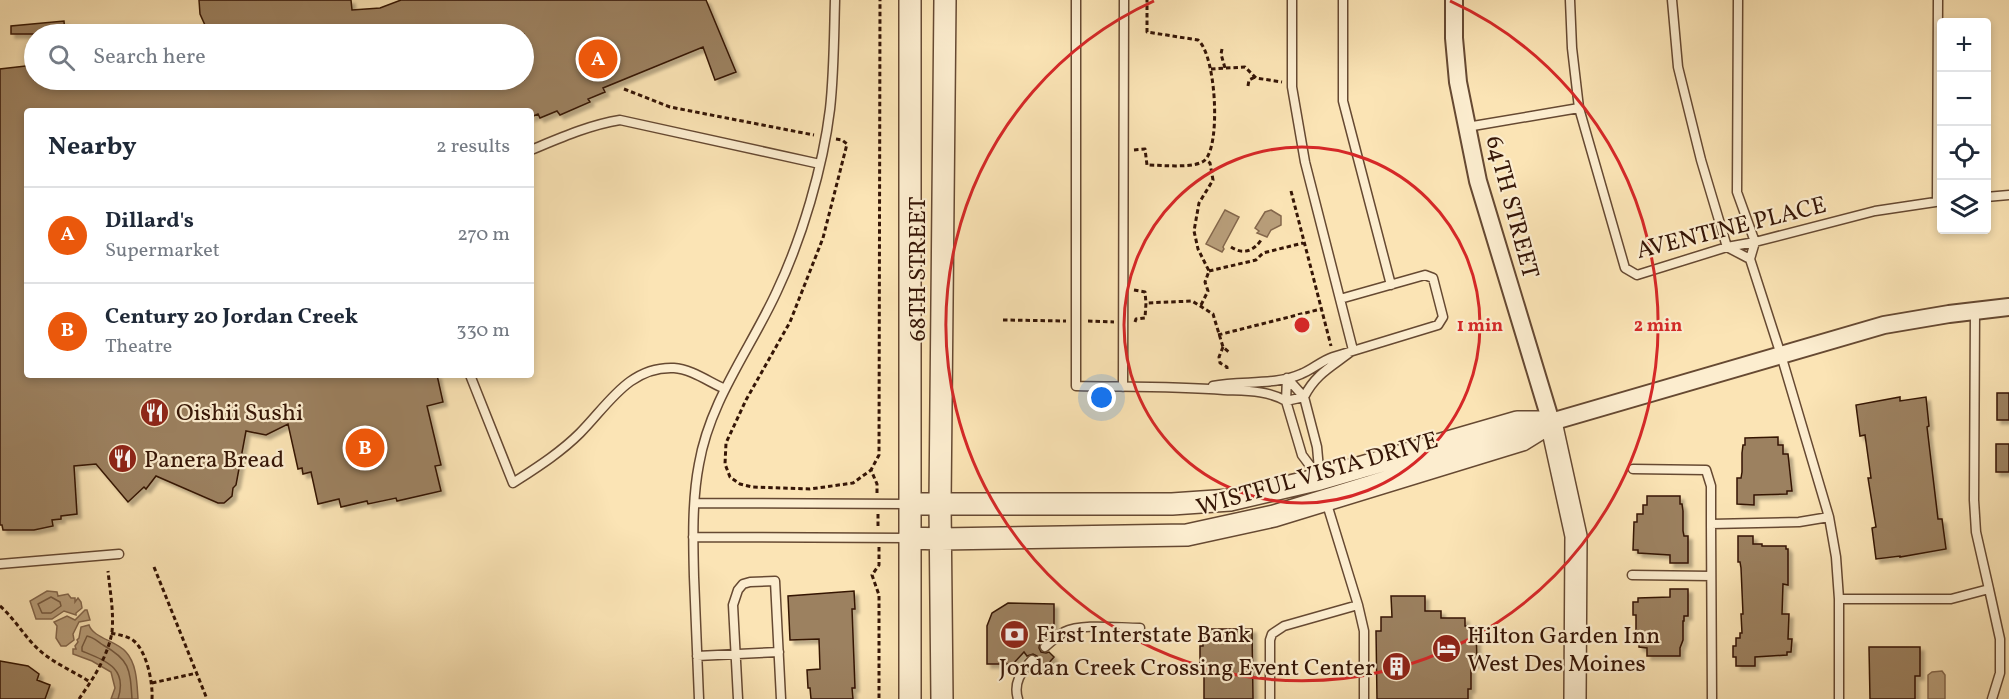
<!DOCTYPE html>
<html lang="en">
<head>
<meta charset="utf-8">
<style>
  :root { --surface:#fff; --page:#f6f6f7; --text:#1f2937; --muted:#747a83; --line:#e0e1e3; --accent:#ea580c }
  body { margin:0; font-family:Vollkorn,serif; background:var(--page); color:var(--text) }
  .controls { position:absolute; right:18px; top:18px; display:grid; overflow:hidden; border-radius:6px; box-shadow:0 3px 9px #0003 }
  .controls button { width:54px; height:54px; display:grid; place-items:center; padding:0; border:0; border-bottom:2px solid var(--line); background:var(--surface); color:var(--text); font:30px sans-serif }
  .you { position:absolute; left:1102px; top:398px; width:21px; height:21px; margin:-15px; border:4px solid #fff; border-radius:50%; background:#1a73e8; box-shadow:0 0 0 9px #1a73e833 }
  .badge { display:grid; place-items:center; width:39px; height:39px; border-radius:50%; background:var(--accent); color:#fff; font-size:20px; font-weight:700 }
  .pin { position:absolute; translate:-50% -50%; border:3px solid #fff; box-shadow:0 2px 6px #0006 }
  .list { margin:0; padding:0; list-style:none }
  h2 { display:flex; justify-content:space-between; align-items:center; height:78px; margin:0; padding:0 24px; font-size:26px }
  h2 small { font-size:20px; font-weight:400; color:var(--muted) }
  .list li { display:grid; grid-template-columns:39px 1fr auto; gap:18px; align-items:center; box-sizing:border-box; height:96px; padding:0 24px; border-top:2px solid var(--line) }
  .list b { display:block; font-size:22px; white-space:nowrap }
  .list p { margin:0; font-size:20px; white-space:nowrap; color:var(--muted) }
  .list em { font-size:20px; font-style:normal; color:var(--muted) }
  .icon { flex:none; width:33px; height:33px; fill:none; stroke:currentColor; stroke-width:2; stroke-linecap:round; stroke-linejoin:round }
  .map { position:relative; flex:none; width:2009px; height:699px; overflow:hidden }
  .search { position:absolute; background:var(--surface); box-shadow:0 3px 9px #0003; left:24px; top:24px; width:510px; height:66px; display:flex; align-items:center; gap:15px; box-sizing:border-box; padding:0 21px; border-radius:33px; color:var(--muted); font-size:22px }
  .panel { position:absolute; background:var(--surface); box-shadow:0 3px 9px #0003; left:24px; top:108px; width:510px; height:270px; border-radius:6px }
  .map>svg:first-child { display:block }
</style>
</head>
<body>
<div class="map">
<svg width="2009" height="699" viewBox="0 0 2009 699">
  <defs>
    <filter id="shadow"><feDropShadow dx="4" dy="4" stdDeviation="1.5" flood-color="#0004"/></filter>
  </defs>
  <rect width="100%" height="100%" fill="#fbe4b5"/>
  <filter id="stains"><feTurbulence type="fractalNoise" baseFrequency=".00333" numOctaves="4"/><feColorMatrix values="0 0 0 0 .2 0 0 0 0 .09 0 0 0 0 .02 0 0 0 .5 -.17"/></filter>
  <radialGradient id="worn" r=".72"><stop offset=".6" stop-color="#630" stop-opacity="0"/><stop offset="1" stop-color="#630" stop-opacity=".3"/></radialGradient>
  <path fill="#b89e7a" stroke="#84674c" stroke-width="1.5" d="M1225,210L1239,217L1223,247L1224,249L1222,252L1206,244Z
    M1271,210L1281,216V225L1271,230L1267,237L1257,233L1259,231L1255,228L1265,212Z
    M47,591L57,592L58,596L68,594L71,598H75V602L78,598L81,602L82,608L76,613V615L64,611L52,619H36L30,601Z
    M85,610H87L90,620L79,622L73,634L74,640L66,646H61L56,638L57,626L54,622L67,616L75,620Z
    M89,625C93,638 117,641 126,652C137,664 137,684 138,699H111L115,688L111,672L92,661L73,654V649H76L75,646L78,642L77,640L79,638L81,627Z
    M1942,671L1945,675V699H1928V675L1932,672Z"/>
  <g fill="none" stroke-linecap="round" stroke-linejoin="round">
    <path stroke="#765a40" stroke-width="1.5" d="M51,597L60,602L61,606L51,613H42L38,604Z
      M118,699C128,668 106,661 82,651V647L87,636C93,637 97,641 103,645C130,660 130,669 132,699"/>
  </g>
  <path fill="#9c8161" stroke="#351506" stroke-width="1.5" filter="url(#shadow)" d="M199,0H351L352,10L380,8L401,0H706L736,72L715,80L703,47L603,88L605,92L588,99L590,102L560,115L557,111L540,118L538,114L531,117V111H27V375H437L443,402L427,406L441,465L435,466L441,491L397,501L396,498L368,504L367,501L341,507L339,499L318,504L311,472L303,474L302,468L298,469L288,424L266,435L246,431L236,485L233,488L232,496L224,503H218L156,476L146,489L144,487L128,502L96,464L74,466L77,514L61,516V519L52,520L53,526L34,530H3L2,525H0V69L34,65V80H524V34H209L200,14Z
    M64,21L65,34H11V26Z
    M1997,393H2009V420H1997Z
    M1900,397V401L1926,397L1929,426L1927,427L1938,519H1942L1946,549L1900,557V556L1876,559L1872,528L1876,527L1868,478H1871L1865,435L1860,436L1856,405Z
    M1778,437V445H1783V454H1788L1792,491H1787V494L1754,495V505L1737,504V478H1741L1742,472V453L1743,445H1745V438Z
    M1996,444H2009V472H1996Z
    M1647,496H1680V504H1682L1683,511V531L1684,536H1688V563H1670V555L1638,553V550H1633L1634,522H1637V514H1643V505H1647Z
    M1738,536H1753V544H1762V546H1786V549H1788V585L1783,584L1782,614H1789L1788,639H1792L1791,652H1787V655L1755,657V666H1736V657H1733V646H1736V638H1740V633H1742L1741,614H1743L1741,568L1740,562H1738Z
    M1670,589H1688V616H1684V621H1683V640L1680,648V656H1647V648L1639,647V639H1636V615H1633V602H1638V598L1670,597Z
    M854,591L855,609H852L855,688H852L853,699H811L810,688H808L807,670L820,669L819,639L790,640L788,596Z
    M1391,596H1425V611H1441V618H1465V626H1476L1477,663L1471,665V689H1468V699H1377L1376,631H1381V617H1392Z
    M1008,603L1054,604V627H1049L1037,640L1040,643L1039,648L1041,652L1046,653L1049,652L1054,657L1042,671L1036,665L1038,661L1037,656L1033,654L1027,656L1024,652L1013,664H987V626L992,613Z
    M1203,629H1252L1253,699H1204V663H1200V646H1203Z
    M1869,647H1920V676H1915V699H1870Z
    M0,661L28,666L39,674L37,680L50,685L45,699H0Z"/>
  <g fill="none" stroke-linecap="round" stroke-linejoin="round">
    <defs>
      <path id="service" d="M1076,0V386C1125,387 1174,386 1224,390C1245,391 1267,390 1286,401L1304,397C1316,373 1333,366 1353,350
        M1292,0V87L1305,162L1353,350
        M1343,0V101L1391,285
        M1570,0L1572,48L1579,108L1625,268L1637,275L1727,247L1755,242L1875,211L1942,201
        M1672,0L1678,67L1701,160L1727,247L1750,259
        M1738,0L1737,192L1755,242L1750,259L1781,355L1829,517L1836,557L1839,599V699
        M1467,127L1579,108
        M531,150C560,138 589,125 620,120L820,164
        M1986,197L2009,195
        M1937,201L1938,0
        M470,375L513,483C536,468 560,453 580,433C608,405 629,366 674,368C691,369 709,382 725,389
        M1287,378L1304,397L1317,447L1320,480
        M1287,378L1286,401L1302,455L1320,479
        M1213,386C1241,380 1274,386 1301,374C1312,370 1321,361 1333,357L1438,325L1443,317L1433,278L1425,275L1340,299
        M1123,387L1124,0
        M1633,469L1706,470L1711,486V524
        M1326,501L1358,605L1364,631V699
        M695,503L909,504
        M693,537L909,538
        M0,564L119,554
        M1632,575L1711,576
        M1989,589L2000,639V673L1992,699
        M1839,599H1951L1989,589L1976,532L1974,500L1975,311
        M1045,647C1051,642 1057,636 1064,632C1082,623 1118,628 1140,628
        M697,656L779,652
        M699,699C697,658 696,617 694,577C693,540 692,500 699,464C710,400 751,348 777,291C802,238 823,167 830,109C834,73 834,36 835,0
        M738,699L733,605L738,590L743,584L750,582L775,581L781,699
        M1018,699C1013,683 1021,672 1032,660
        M1270,699V640L1272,634L1284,626L1358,605
        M1712,699L1711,524L1799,522L1829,517"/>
      <path id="minor" d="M1454,0V38L1458,82L1478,181L1551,422L1884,325L1949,314L2009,307"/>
      <path id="tertiary" d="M910,0V699
        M1551,422L1576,536L1575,699
        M909,504H1172L1230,500L1320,479L1517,422H1550
        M909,538L941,539L1187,535L1274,516L1522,440L1551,422
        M942,699L940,504L945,0"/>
    </defs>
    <use href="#service" stroke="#664932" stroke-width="11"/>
    <use href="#minor" stroke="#664932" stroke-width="20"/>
    <use href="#tertiary" stroke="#664932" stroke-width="24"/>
    <path stroke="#351506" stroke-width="3" stroke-dasharray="4.5 3" stroke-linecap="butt" d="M1222,49L1221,54L1225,68
      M1211,69L1245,67L1256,78L1282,82
      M1248,86L1249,80L1255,77
      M624,89L670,107L814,135
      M836,139L842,140L847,144L823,238L790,322L746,400L726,443L725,464L730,477L740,484L752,487L810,489L853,483L871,470
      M1134,150L1145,149L1147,165C1160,165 1196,169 1205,160C1221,144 1216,55 1198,40L1147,32V0
      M1291,191L1331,346
      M1231,247C1243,255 1254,251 1261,240
      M1209,271L1256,260L1263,253L1303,243
      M1134,290L1145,292L1146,303
      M1201,305L1208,291L1205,282L1209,271L1198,249L1194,231L1199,203L1213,180L1210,163L1206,160
      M1003,320L1066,321
      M1088,321L1114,322
      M1135,322L1136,319L1145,318L1146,303L1192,301L1213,314L1223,347L1230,353
      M1218,335L1321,309
      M1223,347L1219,357L1220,363L1227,367V372
      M877,493V484L871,470L879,455L880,0
      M878,514V529
      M879,547V565L872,575L879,595V699
      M154,567L207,699
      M0,606C15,619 24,636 38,649C53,663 73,671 90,682
      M111,633C119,635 128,636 134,641C147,652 153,683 152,699
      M152,683L197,673
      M79,699C93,679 108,656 112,632C114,612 110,591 108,571"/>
    <use href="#service" stroke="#fcedcf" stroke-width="8"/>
    <use href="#minor" stroke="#fcedcf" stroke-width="16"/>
    <use href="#tertiary" stroke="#fcedcf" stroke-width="21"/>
  </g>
  <g fill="none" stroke="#d62828" stroke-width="3">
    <circle cx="1302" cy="325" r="178"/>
    <path d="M1450 1A356 356 0 1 1 1154 1"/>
  </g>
  <defs>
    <symbol id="restaurant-disc" viewBox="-11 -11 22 22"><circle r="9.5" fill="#8f2418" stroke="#fcedcf"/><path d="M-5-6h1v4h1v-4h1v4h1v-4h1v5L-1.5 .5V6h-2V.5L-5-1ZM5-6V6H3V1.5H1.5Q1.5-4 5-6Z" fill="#fff"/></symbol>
    <symbol id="bank-disc" viewBox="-11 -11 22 22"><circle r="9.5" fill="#8f2418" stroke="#fcedcf"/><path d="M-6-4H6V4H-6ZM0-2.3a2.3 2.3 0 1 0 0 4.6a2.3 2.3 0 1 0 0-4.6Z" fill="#fff"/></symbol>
    <symbol id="hotel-disc" viewBox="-11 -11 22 22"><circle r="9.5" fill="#8f2418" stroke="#fcedcf"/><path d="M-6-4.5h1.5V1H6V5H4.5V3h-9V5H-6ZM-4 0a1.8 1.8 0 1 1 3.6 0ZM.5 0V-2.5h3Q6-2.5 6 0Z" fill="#fff"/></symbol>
    <symbol id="building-disc" viewBox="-11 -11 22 22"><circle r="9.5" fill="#8f2418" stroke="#fcedcf"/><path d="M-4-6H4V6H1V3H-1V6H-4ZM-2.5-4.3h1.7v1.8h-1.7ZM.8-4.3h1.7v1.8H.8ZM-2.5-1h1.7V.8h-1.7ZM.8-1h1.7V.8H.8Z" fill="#fff"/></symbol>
  </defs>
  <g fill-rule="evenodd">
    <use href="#restaurant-disc" x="138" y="396" width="33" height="33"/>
    <use href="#restaurant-disc" x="106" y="442" width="33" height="33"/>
    <use href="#bank-disc" x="998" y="618" width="33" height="33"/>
    <use href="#hotel-disc" x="1430" y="632" width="33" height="33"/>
    <use href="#building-disc" x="1380" y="650" width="33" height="33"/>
  </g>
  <g text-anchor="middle" stroke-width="4.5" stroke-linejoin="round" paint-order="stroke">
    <g font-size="24" fill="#351506" stroke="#fcedcf">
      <text transform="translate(1513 207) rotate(75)" y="8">64TH STREET</text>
      <text transform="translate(1731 227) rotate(-14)" y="8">AVENTINE PLACE</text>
      <text transform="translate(917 269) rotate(-90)" y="8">68TH STREET</text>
      <text transform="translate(1317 473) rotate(-16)" y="8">WISTFUL VISTA DRIVE</text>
    </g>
    <g font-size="24" fill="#351506" stroke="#fcedcf" text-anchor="start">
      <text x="176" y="420">Oishii Sushi</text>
      <text x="144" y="467">Panera Bread</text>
      <text x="1036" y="642">First Interstate Bank</text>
      <text x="1467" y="643">Hilton Garden Inn<tspan x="1467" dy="28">West Des Moines</tspan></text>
      <text x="1375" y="675" text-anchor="end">Jordan Creek Crossing Event Center</text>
    </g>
  </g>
  <circle cx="1302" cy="325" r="9" fill="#d62828" stroke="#fcedcf" stroke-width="3"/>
  <g font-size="18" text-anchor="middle" font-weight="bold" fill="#d62828" stroke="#fcedcf" stroke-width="4.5" stroke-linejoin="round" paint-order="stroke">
    <text x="1480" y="331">1 min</text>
    <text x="1658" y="331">2 min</text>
  </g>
  <rect width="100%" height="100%" filter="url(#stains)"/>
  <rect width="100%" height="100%" fill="url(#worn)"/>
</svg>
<div class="controls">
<button>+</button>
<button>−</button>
<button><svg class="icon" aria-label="locate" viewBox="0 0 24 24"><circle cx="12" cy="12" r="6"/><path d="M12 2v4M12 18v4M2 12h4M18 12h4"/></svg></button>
<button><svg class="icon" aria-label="layers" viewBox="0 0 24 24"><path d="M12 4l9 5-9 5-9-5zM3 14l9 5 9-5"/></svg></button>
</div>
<div class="you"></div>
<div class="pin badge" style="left:598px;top:59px">A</div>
<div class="pin badge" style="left:365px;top:448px">B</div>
<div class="search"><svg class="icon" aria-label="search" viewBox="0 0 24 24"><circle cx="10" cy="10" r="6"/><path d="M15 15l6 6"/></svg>Search here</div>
<section class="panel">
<h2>Nearby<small>2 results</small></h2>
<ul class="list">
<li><span class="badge">A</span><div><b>Dillard's</b><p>Supermarket</p></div><em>270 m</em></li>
<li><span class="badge">B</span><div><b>Century 20 Jordan Creek</b><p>Theatre</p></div><em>330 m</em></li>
</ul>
</section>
</div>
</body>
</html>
